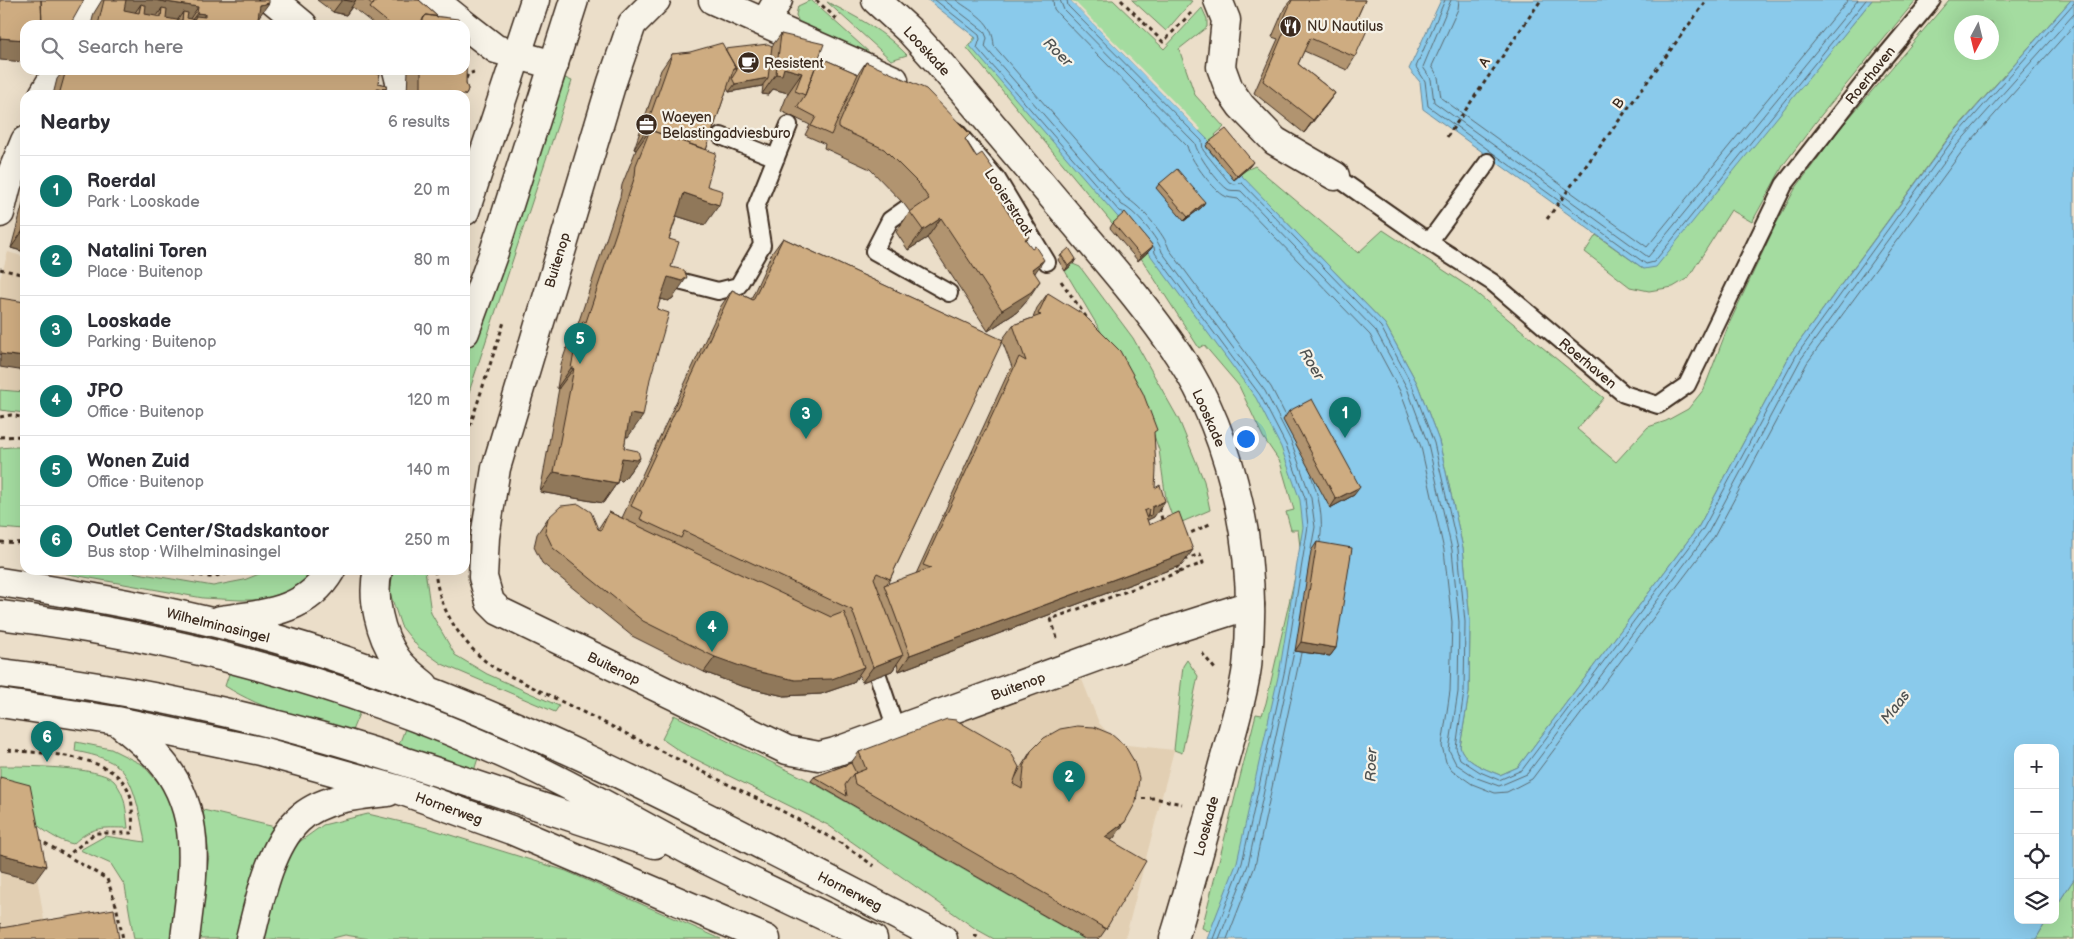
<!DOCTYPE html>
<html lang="en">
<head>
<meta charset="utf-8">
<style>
  :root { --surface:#fff; --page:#f7f7f7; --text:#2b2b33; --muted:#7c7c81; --line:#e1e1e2; --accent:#0f766e }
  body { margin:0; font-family:"Balsamiq Sans",sans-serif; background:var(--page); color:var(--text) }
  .controls { position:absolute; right:15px; bottom:15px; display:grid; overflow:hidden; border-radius:10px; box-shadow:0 5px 20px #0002 }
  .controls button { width:45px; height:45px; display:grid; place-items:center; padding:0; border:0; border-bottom:1px solid var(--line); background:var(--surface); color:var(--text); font:25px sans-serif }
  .compass { position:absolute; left:1954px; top:15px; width:45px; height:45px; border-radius:50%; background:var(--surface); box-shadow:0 5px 20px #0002; rotate:187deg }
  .you { position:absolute; left:1245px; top:438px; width:18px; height:18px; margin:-12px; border:4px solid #fff; border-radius:50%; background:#1a73e8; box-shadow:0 0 0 8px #1a73e833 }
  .badge { display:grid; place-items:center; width:32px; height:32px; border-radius:50%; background:var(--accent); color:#fff; font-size:16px; font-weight:700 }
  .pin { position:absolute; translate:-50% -41px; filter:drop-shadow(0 1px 2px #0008) }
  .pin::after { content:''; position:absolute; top:26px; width:18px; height:15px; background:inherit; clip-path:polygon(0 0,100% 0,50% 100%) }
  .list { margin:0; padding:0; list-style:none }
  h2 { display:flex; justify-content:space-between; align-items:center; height:65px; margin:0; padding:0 20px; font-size:21px }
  h2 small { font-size:16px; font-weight:400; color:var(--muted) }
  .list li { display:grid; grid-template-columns:32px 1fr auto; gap:15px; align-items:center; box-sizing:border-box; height:70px; padding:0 20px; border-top:1px solid var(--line) }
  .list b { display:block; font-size:19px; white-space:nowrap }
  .list p { margin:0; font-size:16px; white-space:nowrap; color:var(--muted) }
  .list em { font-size:16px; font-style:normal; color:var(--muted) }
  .icon { flex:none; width:28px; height:28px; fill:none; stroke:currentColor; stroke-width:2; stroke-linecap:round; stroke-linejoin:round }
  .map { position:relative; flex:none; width:2074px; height:939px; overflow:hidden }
  .search { position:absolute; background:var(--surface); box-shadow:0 5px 20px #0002; left:20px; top:20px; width:450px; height:55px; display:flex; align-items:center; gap:12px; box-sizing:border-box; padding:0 18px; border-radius:15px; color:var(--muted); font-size:19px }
  .panel { position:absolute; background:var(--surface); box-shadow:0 5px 20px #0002; left:20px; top:90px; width:450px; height:485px; border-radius:15px }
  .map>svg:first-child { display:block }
</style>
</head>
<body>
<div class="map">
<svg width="2074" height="939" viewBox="0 0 2074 939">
  <rect width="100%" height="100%" fill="#ebdec9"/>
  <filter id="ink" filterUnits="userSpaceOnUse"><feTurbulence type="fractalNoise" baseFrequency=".02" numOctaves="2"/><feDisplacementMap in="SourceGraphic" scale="10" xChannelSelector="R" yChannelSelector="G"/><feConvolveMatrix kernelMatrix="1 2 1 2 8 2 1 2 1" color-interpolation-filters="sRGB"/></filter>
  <g filter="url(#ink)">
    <path fill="#e2cfb3" d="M8,252L25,257V392L0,389V279Z
      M1081,677L1099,723L1118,744L1174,750L1125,939H1084L808,780Z
      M0,776L21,779L45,926L0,933Z"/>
    <path fill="#a4dca0" stroke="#70835f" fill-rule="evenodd" d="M811,0L880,62L799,23L796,15L798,6Z
      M932,0H1113L1164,49L1202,8L1207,19V27L1179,49L1195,95L1224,127L1215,135L1244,171L1255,166L1358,253L1383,230L1469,287L1604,398L1577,429L1616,462L1648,427L1666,421L1688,409L1704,389L1729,324L1775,226L1795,189L1838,131L1949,0H2071L1949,137L1791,353L1699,526L1518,767L1500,775C1485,769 1465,762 1460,747L1469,693L1470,621L1463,548L1439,441L1417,383L1385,324L1268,203L1411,430L1210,932L1202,928L1256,714L1262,715L1266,703L1303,542L1302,537L1300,547L1298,530H1291L1286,512L1294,510L1280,462L1263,437L1239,386L1204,345L1199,348L1141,258L967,48L975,37ZM1962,22H1992V52H1962Z
      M1132,0H1188L1192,1L1166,31Z
      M1872,0H1916L1822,114L1784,164L1752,222L1731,210L1688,278L1673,287L1649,291L1630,287L1585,252L1596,235L1644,269L1781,111Z
      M827,2C857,17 884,31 907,55L891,60Z
      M565,78L572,81L465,404V360Z
      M1073,264L1080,267L1133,338L1179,420L1204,481L1210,510L1175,525L1166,499L1159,450L1142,401L1065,271Z
      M0,390L25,392V413L0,410Z
      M12,447H25V530L0,528V448Z
      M45,570H120L213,586L244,580L269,570H319L296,588L264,600H239L203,598Z
      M393,570H425L431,613L455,655L487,674L559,706L555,712L442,664L418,647L401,626L390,593Z
      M1187,660L1198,676L1182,753L1174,750L1183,666Z
      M230,671L361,709L351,733C306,721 265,711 225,686Z
      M674,715L808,780L1084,939H994L976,929L828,825L681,752L662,739Z
      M406,726L479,755L473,774L397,750Z
      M76,742L111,749L143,765L176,803L186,868L179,939H134L125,886L111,864L80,850L105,836L145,842C141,821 135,777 116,765C104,757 90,754 75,751Z
      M0,766C22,766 100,766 114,781C126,794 126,812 128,828C103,828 93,825 73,844C42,837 20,808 0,785Z
      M203,810L275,827L242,939H199L209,855Z
      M368,814L431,829L566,871L721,939H370L345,935L329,939H260L288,850L323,825Z
      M2074,879V939H2036L2047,920H2055V908Z"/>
    <path fill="#8acaeb" stroke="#6a8a99" d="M928,0H1070L1211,143L1206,147L1234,180L1240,174L1385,324L1417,383L1439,441L1463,548L1470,621L1469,693L1460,747C1465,762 1485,769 1500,775L1518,767L1699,526L1791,353L1949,138L2071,0H2074V879L2055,908V748H2018V920H2047L2036,939H1207L1237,862L1280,668L1303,527L1300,500L1281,447L1256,398L1148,252L970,46L976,38Z
      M1441,0H1872L1656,267L1644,269L1423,109L1420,82L1409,69Z"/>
    <path fill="#ebdec9" d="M1070,0L1075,2L1201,129L1199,131Z"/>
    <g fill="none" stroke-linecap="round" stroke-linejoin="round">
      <path stroke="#5b6a70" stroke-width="1" d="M935,0L979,35L980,39L977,48L1119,211L1123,212
        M944,0L984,31L987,38L985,47L1122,205C1134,210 1159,239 1162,252L1265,391L1291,441L1311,498L1315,527L1311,549
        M956,0C975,14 993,21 994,46L1126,198C1140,205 1165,235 1169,249L1271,387L1285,414
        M1053,0L1054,9L1059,15L1187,146C1190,159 1211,187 1223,195C1227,198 1233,198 1238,199L1370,335L1400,391L1421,447L1444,550L1452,622L1450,691L1442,746L1446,762L1452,770L1472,784L1495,793L1507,792L1532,779L1714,537L1807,363L1963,150L2074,25
        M1060,0L1064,10L1195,143C1196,153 1219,185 1229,190C1233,191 1237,190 1241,191L1376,331L1407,388L1428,444L1452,550L1459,622L1458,692L1449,750L1456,764L1477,778L1499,786L1527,774L1708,533L1801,359L1957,145L2074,14
        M1067,0L1068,6L1202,141L1203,150L1229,182L1234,184L1242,183L1381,327L1412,385L1434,443L1458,549L1465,622L1464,692L1456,748L1460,759L1480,772L1499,780L1522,770L1703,529L1796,356L1952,141L2074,3
        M1445,0L1416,67L1425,81L1428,106L1646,264L1654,262L1866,0
        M1451,0L1423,67L1431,79L1434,102L1648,257L1858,0
        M1459,0L1458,9L1432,66L1438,77L1441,98L1647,247L1848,0
        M1154,247L1155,253L1260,395L1286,445L1305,498L1308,526L1285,669L1242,863L1213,939
        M1311,475C1319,497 1324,518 1320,542
        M1219,939L1248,865L1294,652
        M1227,939L1255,866L1301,653"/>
      <defs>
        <path id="service" d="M956,131L997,179L1047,262
          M721,136L776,158
          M1335,176L1429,242L1492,282L1624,394L1658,405L1687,385L1784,185L1877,66L1932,0
          M907,208L890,220L874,251L949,293
          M1429,242L1488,162
          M663,277L718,291L738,286L762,245L756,207L789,125
          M871,655L896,729"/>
        <path id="minor" d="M273,0L303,25
          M434,0L465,25
          M656,0L632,24L612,82L496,468L485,537L483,577L490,602L499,611L787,750L819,756L835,752L1162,633L1250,605
          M713,0L894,80
          M1218,0L1226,20L1221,67L1229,89L1241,106L1275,141L1335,176
          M765,23L778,0
          M85,25L99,0
          M465,25L496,49L554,65
          M397,70L401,86L400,95
          M43,95L58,70
          M0,213L7,185L25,141"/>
        <path id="secondary" d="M876,0L911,32L940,64C984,115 1027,167 1071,219C1108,263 1146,306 1178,354C1236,441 1259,564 1247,667C1242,703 1230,738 1221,772C1206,828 1191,884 1174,939
          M465,211L535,0
          M465,332L494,252L574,0
          M378,570C371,597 380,635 396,658C403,668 414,677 424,685
          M0,582C109,599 218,619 323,653C540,723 741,835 943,939
          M220,620C264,614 307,612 331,570
          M0,703L117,721L261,751L400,790L511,830L766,939
          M118,722C134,735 152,749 165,766C205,819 192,878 185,939
          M250,939C259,902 270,847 298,820C321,798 358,795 388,792"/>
        <path id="primary" d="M0,615C177,637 353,685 515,759C581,789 643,827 707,860C762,887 818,913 873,939
          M0,673C108,686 218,708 323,737C435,768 544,810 655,844"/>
      </defs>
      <use href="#service" stroke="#3b2a1e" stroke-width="20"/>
      <use href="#minor" stroke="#3b2a1e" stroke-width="31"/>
      <use href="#secondary" stroke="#3b2a1e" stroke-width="31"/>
      <use href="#primary" stroke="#3b2a1e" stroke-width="31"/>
      <path stroke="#3b2a1e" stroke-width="3" stroke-dasharray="4 4" stroke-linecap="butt" d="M816,0L838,20
        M1121,0L1163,42L1191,13
        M463,86L468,74L474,72
        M1447,137L1541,0
        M1547,219L1707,0
        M0,269L25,275
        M1061,281L1089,321
        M0,417L11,415L25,418
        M0,437L25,436
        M465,441L504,322
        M1159,508L1163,523
        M1184,536L1212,523
        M0,542L25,543
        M160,570L210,577L248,570
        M435,570C438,610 463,645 494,668L786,813L844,845L874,866
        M1179,572L1203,563L1200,554L1184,560
        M1057,638L1051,619L1179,572L1176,565
        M1202,653L1215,669
        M8,750C44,754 120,753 131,798C133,809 132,822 133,833H95L67,856
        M1134,799L1154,798L1182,804
        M38,839L107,879L116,905L123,939
        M974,935L981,939"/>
      <use href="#service" stroke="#f7f3e8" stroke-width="16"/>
      <use href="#minor" stroke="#f7f3e8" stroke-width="28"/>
      <use href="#secondary" stroke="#f7f3e8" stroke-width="28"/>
      <use href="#primary" stroke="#f7f3e8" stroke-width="28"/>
    </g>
    <path fill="#b1946f" stroke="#3b2a1e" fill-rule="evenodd" d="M102,0H269L258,18L280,25H91L94,13Z
      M317,0H419L438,17L463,25H375L352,7L346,15L333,12Z
      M1291,0H1365L1355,22V57L1347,70L1304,51L1298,64L1335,93L1326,105L1304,133L1254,93L1278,39L1272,37L1285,7Z
      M781,34L819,57L858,74L866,62L966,140L1005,201L1003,205L1016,225L1029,237L1026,240L1035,273L1026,302L1017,312L988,331L927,238L908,250L896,232L910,212L904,204L870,169L824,148L825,144L805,135L810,125L781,111L788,93L773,89L768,95L762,94L763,85L762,86L729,92L727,88L706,150L707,186L705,225L677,216L669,239L673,298L668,301L660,299L657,309L628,437L626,436L624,448L640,458L625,478L622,481L618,480L617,483L603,503L540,492L559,388H557L561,364L569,341L575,333L620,197L622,185L636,150L634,149L661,70L672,54L772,46Z
      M64,70H378L377,74L378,83L386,89L382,95H53L57,79Z
      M408,70H465L466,84L468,89L465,96V95H407Z
      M1209,142L1250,166L1234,180L1206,146Z
      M1159,184L1202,207L1184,221L1156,188Z
      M25,196V252L11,248Z
      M1113,223L1153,246L1150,250L1138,261L1110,228Z
      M783,238L1002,340L1013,325L1033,318L1037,308L1048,293L1154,435V517L1147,520L1149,525L1182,565L899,671L897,664L892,671L862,682L859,675L853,683L821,694L784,696L741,686L704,672L632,636L542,563L534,547L537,534L548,518L598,529L609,512L622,518L721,306L732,290L751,299L772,253ZM1002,341L1012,367L1008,373L916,574L886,585L890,579Z
      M1061,255L1076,259L1073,264L1065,271L1058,260Z
      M1289,411L1354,495L1330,508L1283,420Z
      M1317,542L1336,648L1330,656L1295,651L1311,551Z
      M1031,751L1114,838L1111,840L1106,929L1099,939H1085L811,781L814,777L851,763L859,752L1015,778L1021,767Z"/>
    <path fill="#90785a" stroke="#3b2a1e" d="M123,0H154L198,7L187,23L182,21L183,12L177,21L161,17L162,8L156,18L139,13L141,4L134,14L115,11Z
      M342,0H356L346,15L333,12Z
      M269,3L258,18L249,20L260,5Z
      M197,13L205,14L198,25H188Z
      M0,38L25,40V62L0,60Z
      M784,68L802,73L788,93L773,89L768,95L762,94L776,74Z
      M768,78L762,86L729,92L735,84Z
      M377,88L386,89L382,95H373Z
      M421,92L453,95H418Z
      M1335,93L1326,105L1304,133L1313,120Z
      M644,133L647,134L636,150L634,149Z
      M1253,162L1250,166L1234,180L1237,176Z
      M684,193L719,205L705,225L670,214Z
      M1205,202L1202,207L1184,221L1188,217Z
      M941,218L927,238L908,250L923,230Z
      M22,232L25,234V252L11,248Z
      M1153,246L1150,250L1138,261L1141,256Z
      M1076,259L1073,264L1065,271L1068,266Z
      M1044,260L1030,280L1032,269Z
      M668,277H687L673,298L668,301L654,297Z
      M1040,281L1026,302L1017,312L988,331L1002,310Z
      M0,354L25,357V371L0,367Z
      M571,368H574L559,388H557Z
      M630,414L643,416L628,437L616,434Z
      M622,458H640L625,478L622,481L608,478Z
      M554,472L617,483L603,503L540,492Z
      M1360,487L1354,495L1330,508L1336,499Z
      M1165,501L1154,517L1148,520L1140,531H1137L1148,515L1152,507Z
      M1193,550L1182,565L899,671L910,655Z
      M1301,642L1336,648L1330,656L1295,651Z
      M903,655L892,671L862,682L873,667Z
      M715,657L864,667L853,683L821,694L784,696L741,686L704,672Z
      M1125,822L1114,838L1094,853L1105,837Z
      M0,854L46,866L35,881L0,872Z"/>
    <path fill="#ceac81" stroke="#3b2a1e" d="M0,0H41L42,25H25V40L0,38V40Z
      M41,0H84L70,25H42Z
      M104,0H126L124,10L139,13L141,4L144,5H146L145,14L161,17L162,8L167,9L166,18L182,21L183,12L188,13L187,18L194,20L196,16L205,17V14L197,13L198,7L154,0H269V3L260,5L258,18L275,22L280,20V25H98Z
      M344,0H356L354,2Z
      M367,0H376L373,5Z
      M376,0H419L438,17L426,15L419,25H391L370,8Z
      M1292,0H1365L1355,22L1368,28L1355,57L1310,38L1298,64L1335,93L1313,120L1263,81L1286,27L1281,25Z
      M426,15L458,19L463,25H423V18Z
      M465,29L467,38L466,84L468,89L466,95L421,92V70H465Z
      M781,34L824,44L805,95L795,91L802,73L784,68L782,75L776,74Z
      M722,43L737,70L734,68L706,150L650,130L647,134L644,133L672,54L690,52Z
      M768,44L772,46L768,78L735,84L732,78L737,70L725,49Z
      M819,57L858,74L831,135L811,126L816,117L797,107L805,95Z
      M866,62L926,89L970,134L965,139L976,157L982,153L994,170L988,174L1005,201L1002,203L1016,225L1019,222L1029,237L1025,239L1032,248L1035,246L1044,260L1032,269L1040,281L1031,292L1002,310L941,218L923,230L910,212L929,199L919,184L884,149L839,128V124Z
      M66,70H378L377,74H380L378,83L387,85L386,89L377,88V95H59Z
      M1226,129L1253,162L1237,176L1209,142Z
      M650,130L716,153L707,186L723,191L719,205L684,193L669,239L679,242L671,267L684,270L687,277L682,281L668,277L657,309L669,313L650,379L643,416L630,414L624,448L638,451L640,458L636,460L622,458L617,483L554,472L574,368H571L576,343L583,321L586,322L635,176L636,165Z
      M1177,169L1205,202L1188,217L1159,184Z
      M1125,212L1153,246L1141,256L1113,223Z
      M25,220V234L22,232Z
      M783,238L1003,340L890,579L877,573L874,578L903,655L873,667L852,610L684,531L681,538L640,519L643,512L631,506L732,290L753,300Z
      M1069,248L1076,259L1068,266L1061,255Z
      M1048,293L1084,315L1120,351L1143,393L1157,430L1154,432L1156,469L1155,488L1160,485L1165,501L1152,507L1151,516L1148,515L1149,509L1144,511L1149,525L1179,512L1193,550L910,655L884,585L931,568L923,565L1019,357L1026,361L1013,325L1041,315L1038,314Z
      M0,298L25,302V357L0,354Z
      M1312,399L1360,487L1336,499L1289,411Z
      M579,504L591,512L598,529L601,530L609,512L831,617L844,612L864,667L832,679L795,680L751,670L715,657L643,621L553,548L545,531L548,518L561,506Z
      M1317,542L1352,548L1336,648L1301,642Z
      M947,719L956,720L1010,751L1019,767L1013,784L1022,789L1024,767L1031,751L1044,738L1060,729L1077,726L1094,727L1111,734L1125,746L1134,761L1139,778L1136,802L1125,822L1105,837L1146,861L1106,929L855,784L853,774L866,769L859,752Z
      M851,763L856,773L853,774L845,785L847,796L814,777Z
      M0,777L30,785L46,866L0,854Z
      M114,909L119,939H0V923L1,928Z"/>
  </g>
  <defs>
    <symbol id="restaurant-disc" viewBox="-11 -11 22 22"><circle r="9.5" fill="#3b2a1e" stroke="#f7f3e8"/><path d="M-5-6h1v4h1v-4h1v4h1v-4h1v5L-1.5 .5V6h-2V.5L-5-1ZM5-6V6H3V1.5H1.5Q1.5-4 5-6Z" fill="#fff"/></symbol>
    <symbol id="cafe-disc" viewBox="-11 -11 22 22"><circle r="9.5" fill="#3b2a1e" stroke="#f7f3e8"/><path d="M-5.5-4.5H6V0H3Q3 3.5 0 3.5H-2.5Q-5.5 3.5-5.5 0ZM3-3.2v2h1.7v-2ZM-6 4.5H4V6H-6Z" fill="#fff"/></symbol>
    <symbol id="office-disc" viewBox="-11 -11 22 22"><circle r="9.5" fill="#3b2a1e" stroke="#f7f3e8"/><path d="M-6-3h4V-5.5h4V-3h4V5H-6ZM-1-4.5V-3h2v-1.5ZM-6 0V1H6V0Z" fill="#fff"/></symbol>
  </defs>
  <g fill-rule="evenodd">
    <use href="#restaurant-disc" x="1278" y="14" width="25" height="25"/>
    <use href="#cafe-disc" x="736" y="50" width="25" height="25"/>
    <use href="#office-disc" x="634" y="112" width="25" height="25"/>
  </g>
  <g text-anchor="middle" stroke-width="4.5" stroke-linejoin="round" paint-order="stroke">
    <g font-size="14" fill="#3b2a1e" stroke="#f7f3e8" text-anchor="start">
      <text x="1307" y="31">NU Nautilus</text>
      <text x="764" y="68">Resistent</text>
      <text x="662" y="122">Waeyen<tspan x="662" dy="16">Belastingadviesburo</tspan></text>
    </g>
    <g font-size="14" fill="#3b2a1e" stroke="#f7f3e8">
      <text transform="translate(927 51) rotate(47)" y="5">Looskade</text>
      <text transform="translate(1484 62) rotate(-56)" y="5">A</text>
      <text transform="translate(1870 75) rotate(-51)" y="5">Roerhaven</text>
      <text transform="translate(1618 103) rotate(-54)" y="5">B</text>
      <text transform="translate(1009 202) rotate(57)" y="5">Looierstraat</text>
      <text transform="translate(557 260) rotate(-73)" y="5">Buitenop</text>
      <text transform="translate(1588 363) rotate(40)" y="5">Roerhaven</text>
      <text transform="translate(1209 418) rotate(66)" y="5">Looskade</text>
      <text transform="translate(218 625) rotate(14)" y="5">Wilhelminasingel</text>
      <text transform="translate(614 668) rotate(26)" y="5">Buitenop</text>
      <text transform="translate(1018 686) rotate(-20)" y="5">Buitenop</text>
      <text transform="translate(449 808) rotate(20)" y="5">Hornerweg</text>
      <text transform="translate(1206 826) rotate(-75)" y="5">Looskade</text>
      <text transform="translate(850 891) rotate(27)" y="5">Hornerweg</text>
    </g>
    <g font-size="15" font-style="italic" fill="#4f5251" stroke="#f7f3e8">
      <text transform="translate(1058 52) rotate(45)" y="5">Roer</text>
      <text transform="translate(1312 364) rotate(59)" y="5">Roer</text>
      <text transform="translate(1895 707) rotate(-52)" y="5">Maas</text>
      <text transform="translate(1371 765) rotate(-88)" y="5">Roer</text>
    </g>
  </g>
</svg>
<div class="controls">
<button>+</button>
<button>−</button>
<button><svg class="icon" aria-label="locate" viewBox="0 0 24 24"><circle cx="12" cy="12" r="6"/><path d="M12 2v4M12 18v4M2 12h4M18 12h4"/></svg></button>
<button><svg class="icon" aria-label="layers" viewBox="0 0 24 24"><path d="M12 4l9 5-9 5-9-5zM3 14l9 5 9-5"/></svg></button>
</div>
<svg class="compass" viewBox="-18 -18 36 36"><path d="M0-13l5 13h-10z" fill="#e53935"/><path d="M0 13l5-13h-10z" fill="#7c7c81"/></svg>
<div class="you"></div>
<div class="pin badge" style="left:1345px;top:438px">1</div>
<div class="pin badge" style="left:1069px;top:802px">2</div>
<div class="pin badge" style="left:806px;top:439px">3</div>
<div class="pin badge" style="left:712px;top:652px">4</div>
<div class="pin badge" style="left:580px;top:364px">5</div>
<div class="pin badge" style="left:47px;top:762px">6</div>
<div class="search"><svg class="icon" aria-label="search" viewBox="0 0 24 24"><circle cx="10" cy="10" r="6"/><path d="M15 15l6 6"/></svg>Search here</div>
<section class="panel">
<h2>Nearby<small>6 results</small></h2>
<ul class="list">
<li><span class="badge">1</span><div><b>Roerdal</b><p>Park · Looskade</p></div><em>20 m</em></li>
<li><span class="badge">2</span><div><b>Natalini Toren</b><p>Place · Buitenop</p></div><em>80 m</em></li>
<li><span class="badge">3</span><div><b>Looskade</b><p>Parking · Buitenop</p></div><em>90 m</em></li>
<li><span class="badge">4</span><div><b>JPO</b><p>Office · Buitenop</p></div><em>120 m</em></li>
<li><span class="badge">5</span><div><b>Wonen Zuid</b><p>Office · Buitenop</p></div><em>140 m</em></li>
<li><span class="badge">6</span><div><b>Outlet Center/Stadskantoor</b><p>Bus stop · Wilhelminasingel</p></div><em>250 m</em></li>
</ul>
</section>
</div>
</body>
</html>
